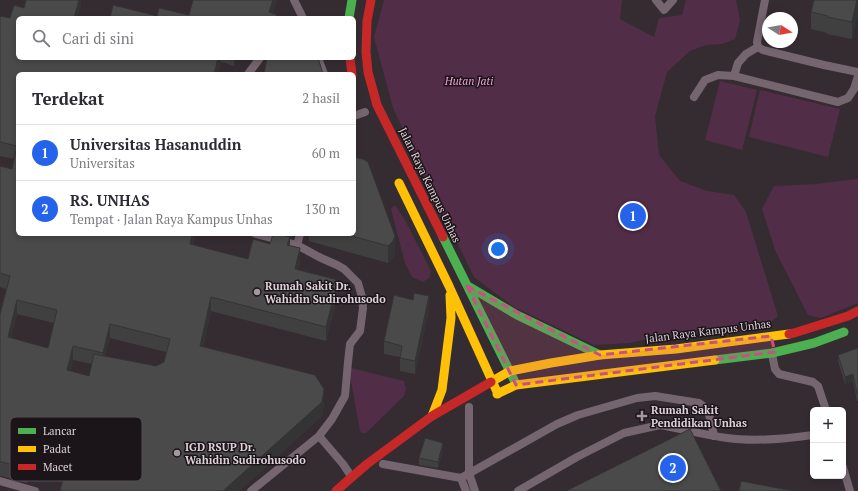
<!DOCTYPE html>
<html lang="id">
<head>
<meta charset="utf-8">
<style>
  :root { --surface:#fff; --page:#f7f7f7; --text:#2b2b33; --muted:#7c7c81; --line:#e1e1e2; --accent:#2563eb }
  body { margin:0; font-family:"PT Serif",serif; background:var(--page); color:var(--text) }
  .controls { position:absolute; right:12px; bottom:12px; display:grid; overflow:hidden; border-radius:6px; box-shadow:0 2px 6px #0003 }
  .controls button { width:36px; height:36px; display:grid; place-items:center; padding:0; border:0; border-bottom:1px solid var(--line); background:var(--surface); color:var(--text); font:20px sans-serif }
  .compass { position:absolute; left:762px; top:12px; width:36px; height:36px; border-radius:50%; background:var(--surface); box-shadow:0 2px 6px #0003; rotate:101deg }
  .you { position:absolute; left:498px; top:249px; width:14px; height:14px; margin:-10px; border:3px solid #fff; border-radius:50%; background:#1a73e8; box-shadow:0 0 0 6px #1a73e833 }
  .badge { display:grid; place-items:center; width:26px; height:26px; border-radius:50%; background:var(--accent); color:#fff; font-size:13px; font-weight:700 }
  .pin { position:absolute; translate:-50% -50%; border:2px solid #fff; box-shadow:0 1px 4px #0006 }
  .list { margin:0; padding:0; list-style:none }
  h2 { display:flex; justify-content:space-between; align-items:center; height:52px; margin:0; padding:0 16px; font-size:17px }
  h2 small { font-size:13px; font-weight:400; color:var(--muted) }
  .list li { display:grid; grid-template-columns:26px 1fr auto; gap:12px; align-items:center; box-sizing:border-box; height:56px; padding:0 16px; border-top:1px solid var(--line) }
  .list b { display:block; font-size:15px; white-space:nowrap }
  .list p { margin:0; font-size:13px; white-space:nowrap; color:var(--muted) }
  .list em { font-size:13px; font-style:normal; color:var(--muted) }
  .icon { flex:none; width:22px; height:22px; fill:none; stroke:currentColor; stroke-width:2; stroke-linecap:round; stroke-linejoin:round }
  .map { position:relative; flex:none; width:858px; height:491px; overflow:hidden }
  .search { position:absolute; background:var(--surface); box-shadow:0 2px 6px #0003; left:16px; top:16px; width:340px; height:44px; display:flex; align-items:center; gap:10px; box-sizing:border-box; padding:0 14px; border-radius:6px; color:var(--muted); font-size:15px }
  .panel { position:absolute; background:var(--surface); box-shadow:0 2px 6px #0003; left:16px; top:72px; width:340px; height:164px; border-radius:6px }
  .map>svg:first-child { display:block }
</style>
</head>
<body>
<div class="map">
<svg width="858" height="491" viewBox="0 0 858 491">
  <rect width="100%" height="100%" fill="#352c32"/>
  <path fill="#522d47" d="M384,0H622L620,19L654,37L659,18L682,15L686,0H736L740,20L735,39L722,44L706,45L690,51L667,72L655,116L659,155L680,181L707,191L734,195L746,212L778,316L768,324L734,326L681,331L630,343L594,345L514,307L474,277L428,183L393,108L374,37Z
    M720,81L757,90L742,150L705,140Z
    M760,90L840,109L828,157L749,137Z
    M856,179H858V303L821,318L808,315L775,250L762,209L774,186L816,184Z
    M395,205L406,222L431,271L429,278L423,282L412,277L405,263L391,209Z
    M351,368L404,381L406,389L404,396L366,433H362L360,431L349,370Z"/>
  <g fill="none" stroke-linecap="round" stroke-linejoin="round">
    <path stroke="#75656f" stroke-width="8" d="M294,0L303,18
      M656,0L664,10L673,0
      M765,0L757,42L758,47L763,50L771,52L824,65L858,72
      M318,58L324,74
      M248,74L260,58
      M734,76L738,63L746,54L758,47
      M694,97L705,80L718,75L734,76L838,102L848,98L854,89L858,76
      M354,116L365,112
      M297,245L300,234
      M772,354L775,369L779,374L813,382L818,386L826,410
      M469,407V473L475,491
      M319,436L343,464L351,476
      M383,464L461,478L557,424L578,415L637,398L655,396L699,403C711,410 711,423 714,436
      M843,467L850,491
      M461,478L466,491
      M0,481L35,491
      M251,491L319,436L332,419L345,396L348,362L350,344L360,331L363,308L362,297L358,283L344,269L337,265L319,257L297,245L256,234
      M518,491L577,457L624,433L660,425C683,429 704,435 727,438C755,442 785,439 813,435"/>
    <path stroke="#4caf50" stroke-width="9" d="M349,18L352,0
      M443,237L516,384
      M468,286L517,315L600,355
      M715,360L772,353L814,343L844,332"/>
    <path stroke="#ffc107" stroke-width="9" d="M399,183L449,286L498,394
      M491,382L510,371L551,363L600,355L676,349L789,334
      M497,394L516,385L715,360
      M432,416L442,390L451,318L450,295"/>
    <path stroke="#c62828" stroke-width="9" d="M371,0L367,21L366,52L368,72L377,105L443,237
      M350,58L352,74
      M789,334L794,333L848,316L858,311
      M336,491L367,464L432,416L491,382"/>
  </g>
  <path fill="#404040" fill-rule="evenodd" d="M81,0V6L18,58H236L234,66L221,62L218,74H18V234H196L193,245L248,259L270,244L290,246L300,262L298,270L338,294L326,341L211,311L203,347L324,402L322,416L239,491H60L65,470L32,461L27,483L2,476H0V314L6,289L0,287V166L12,169L14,159L0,156V16L10,18L24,8ZM17,314L54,323L48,348L11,338ZM110,338L166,352L164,362L156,366L105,356ZM73,360L92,364L89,376L70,371Z
    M814,0H858V13L852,39L827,34V33L811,29V12Z
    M309,234H354L395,236V253L393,258L388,263L309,241Z
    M413,300L429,309L415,374L400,371V357L384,354V341Z
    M858,348V401H857L853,381L845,384L838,361V355Z
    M443,450L438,468L419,465V458Z"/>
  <path fill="#343434" d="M79,0H81V6L78,18H74Z
    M273,0H277L272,18L269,12Z
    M857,0H858V13L852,39V22Z
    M218,58H221V62L218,74H214Z
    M234,58H236L234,66Z
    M192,234H196L190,258V244Z
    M395,236V253L393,258L388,263V246Z
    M290,237V251L287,245Z
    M300,248V262L295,283V269Z
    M338,280V294L326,341V327Z
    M429,296V309L415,374V361Z
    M211,297V311L200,360V346Z
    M17,300V314L8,351V337Z
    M110,324V338L103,367V353Z
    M73,346V360L67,384V370Z
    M853,374V381L845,384V377Z
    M324,389V402L322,416L239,491H223Z
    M443,443V450L438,468V462Z
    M32,447V461L27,483V469Z"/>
  <path fill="#4a4a4a" stroke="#343434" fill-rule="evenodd" d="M26,0H79L74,18H18V58H218L214,74H18V234H192L190,244L248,259L253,239L270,244L273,234H279L290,237L287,245L300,248L295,269L338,280L326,327L211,297L200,346L315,375L324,389L322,402L223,491H60L68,457L32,447L27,469L2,462H0V314L10,276L0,273V166L12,169L17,146L0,142V16L10,18L14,5L24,8ZM17,300L57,310L48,348L8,337ZM110,324L170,339L164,362L156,366L94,354L89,376L67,370L73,346L103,353Z
    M193,0H273L269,12L277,15L276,18H110L113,5L157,16L159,8L189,15Z
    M814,0H857L852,22L827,17L828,16L811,12Z
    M267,58H318L323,74H264Z
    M354,157L363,159L368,162L395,236L393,241L388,246L345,234H354Z
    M414,293L429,296L415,361L400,358L402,346L384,341L394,295L413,300Z
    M858,348V394H857L853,374L845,377L838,355Z
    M690,429L721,491H566Z
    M425,438L443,443L438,462L419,458Z
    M741,481L793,491H739Z"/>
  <path fill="#ca5081" fill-opacity="0.2" stroke="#ca5081" stroke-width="3" stroke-dasharray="8 5" stroke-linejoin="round" d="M467,286L600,355L771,336L775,352L516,385Z"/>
  <g fill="#a3989f" stroke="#1b1419" stroke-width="1.5">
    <circle cx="257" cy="292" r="4"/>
    <path d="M640 410h4v4h4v4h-4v4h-4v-4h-4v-4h4z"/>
    <circle cx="177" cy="453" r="4"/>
  </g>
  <g text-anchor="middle" stroke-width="3" stroke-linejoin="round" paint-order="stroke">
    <g font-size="11" font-style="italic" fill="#f5a1d8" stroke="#1b1419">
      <text x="469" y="85">Hutan Jati</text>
    </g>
    <g font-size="11" fill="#ded2d9" stroke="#1b1419">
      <text transform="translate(430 185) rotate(64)" y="4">Jalan Raya Kampus Unhas</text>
      <text transform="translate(708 331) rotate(-7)" y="4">Jalan Raya Kampus Unhas</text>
    </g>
    <g font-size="11" font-weight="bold" fill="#ded2d9" stroke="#1b1419" text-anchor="start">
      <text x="265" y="290">Rumah Sakit Dr.<tspan x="265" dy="13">Wahidin Sudirohusodo</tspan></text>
      <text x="651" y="414">Rumah Sakit<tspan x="651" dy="13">Pendidikan Unhas</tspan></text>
      <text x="185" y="451">IGD RSUP Dr.<tspan x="185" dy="13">Wahidin Sudirohusodo</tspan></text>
    </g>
  </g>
  <rect x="10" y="417" width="132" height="64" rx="6" fill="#1b1419" stroke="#564d53" stroke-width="1"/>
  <rect x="18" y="428" width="18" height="6" fill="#4caf50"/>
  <rect x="18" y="446" width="18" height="6" fill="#ffc107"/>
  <rect x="18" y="464" width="18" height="6" fill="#c62828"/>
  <g font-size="11" fill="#ded2d9">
    <text x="43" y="435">Lancar</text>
    <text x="43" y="453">Padat</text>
    <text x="43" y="471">Macet</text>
  </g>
</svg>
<div class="controls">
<button>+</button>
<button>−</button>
</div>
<svg class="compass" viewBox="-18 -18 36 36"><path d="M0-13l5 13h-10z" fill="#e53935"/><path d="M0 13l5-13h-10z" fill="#7c7c81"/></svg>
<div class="you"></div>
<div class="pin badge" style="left:633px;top:216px">1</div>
<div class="pin badge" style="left:673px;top:468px">2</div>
<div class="search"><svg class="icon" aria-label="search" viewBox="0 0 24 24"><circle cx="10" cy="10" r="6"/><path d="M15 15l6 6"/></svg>Cari di sini</div>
<section class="panel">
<h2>Terdekat<small>2 hasil</small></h2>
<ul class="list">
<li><span class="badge">1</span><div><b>Universitas Hasanuddin</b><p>Universitas</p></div><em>60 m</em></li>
<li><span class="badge">2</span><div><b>RS. UNHAS</b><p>Tempat · Jalan Raya Kampus Unhas</p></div><em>130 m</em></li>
</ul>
</section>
</div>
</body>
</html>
